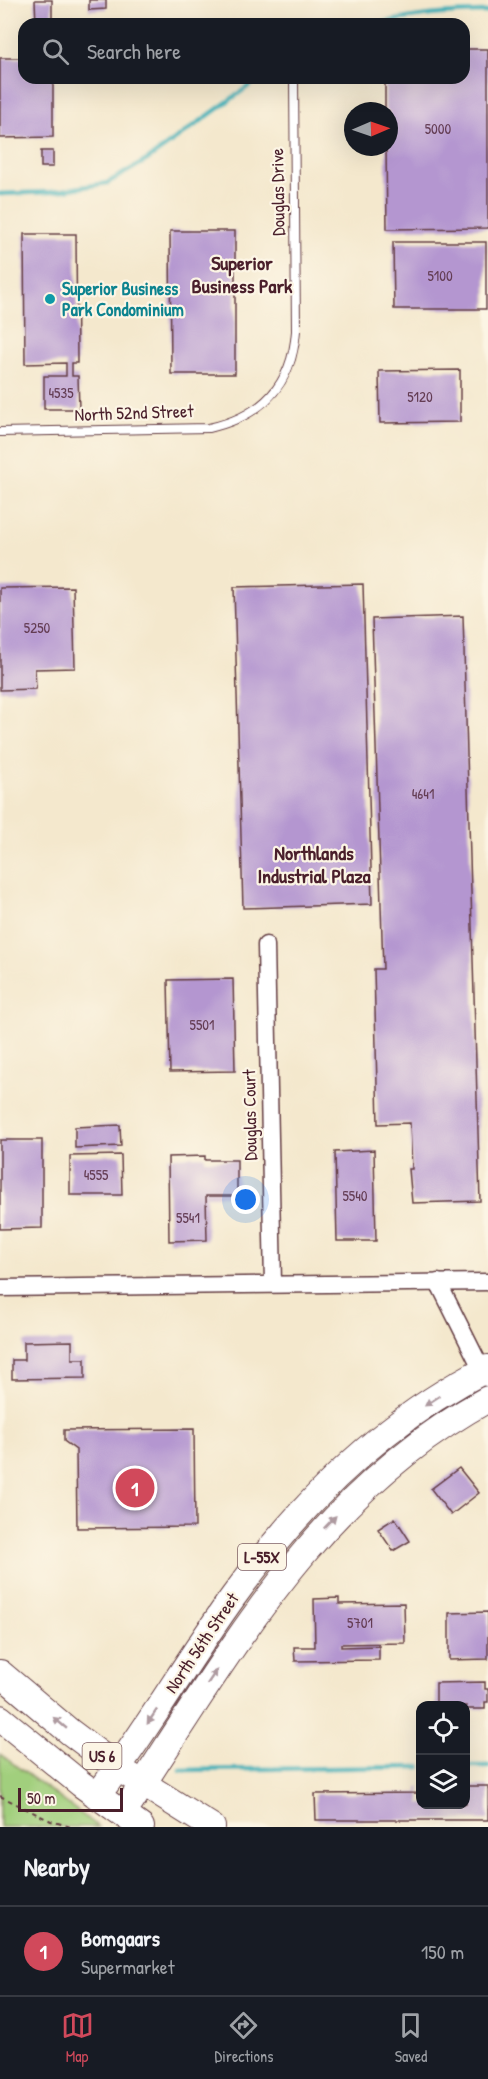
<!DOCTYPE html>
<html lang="en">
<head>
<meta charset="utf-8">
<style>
  :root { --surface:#171b24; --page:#242831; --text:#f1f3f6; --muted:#9ea1a6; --line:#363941; --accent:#d1495b }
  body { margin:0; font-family:"Patrick Hand",sans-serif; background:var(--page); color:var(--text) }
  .controls { position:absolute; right:18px; bottom:18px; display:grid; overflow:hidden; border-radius:12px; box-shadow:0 6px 24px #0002 }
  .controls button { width:54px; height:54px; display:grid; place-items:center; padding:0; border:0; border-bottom:2px solid var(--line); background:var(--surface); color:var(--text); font:30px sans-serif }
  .compass { position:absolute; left:344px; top:102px; width:54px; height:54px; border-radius:50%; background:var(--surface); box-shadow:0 6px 24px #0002; rotate:88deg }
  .scale { position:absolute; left:18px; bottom:15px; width:105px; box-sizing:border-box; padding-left:6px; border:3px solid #4a1f2b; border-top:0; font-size:16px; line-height:21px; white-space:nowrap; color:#4a1f2b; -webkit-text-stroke:4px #fcf5e5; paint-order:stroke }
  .you { position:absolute; left:246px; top:1200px; width:21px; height:21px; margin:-15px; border:4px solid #fff; border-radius:50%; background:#1a73e8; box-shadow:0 0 0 9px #1a73e833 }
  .badge { display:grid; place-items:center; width:39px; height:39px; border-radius:50%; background:var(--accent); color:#fff; font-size:20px; font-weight:700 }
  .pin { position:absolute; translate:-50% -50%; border:3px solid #fff; box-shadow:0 2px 6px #0006 }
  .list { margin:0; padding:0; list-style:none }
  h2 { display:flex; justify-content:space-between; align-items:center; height:78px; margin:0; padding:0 24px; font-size:26px }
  h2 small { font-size:20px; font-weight:400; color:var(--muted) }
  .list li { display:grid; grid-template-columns:39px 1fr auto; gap:18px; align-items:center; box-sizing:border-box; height:90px; padding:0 24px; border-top:2px solid var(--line) }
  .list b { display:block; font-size:22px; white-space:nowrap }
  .list p { margin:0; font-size:20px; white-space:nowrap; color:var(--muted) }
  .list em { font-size:20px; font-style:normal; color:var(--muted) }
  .icon { flex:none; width:33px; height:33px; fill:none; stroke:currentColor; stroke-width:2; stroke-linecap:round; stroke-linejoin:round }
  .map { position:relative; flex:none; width:488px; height:1827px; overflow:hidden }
  .search { position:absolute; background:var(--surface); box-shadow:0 6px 24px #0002; left:18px; right:18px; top:18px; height:66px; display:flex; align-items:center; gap:15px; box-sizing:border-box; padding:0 21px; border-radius:18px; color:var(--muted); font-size:22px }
  .sheet { height:168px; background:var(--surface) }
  nav { display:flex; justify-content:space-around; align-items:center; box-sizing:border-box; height:84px; border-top:2px solid var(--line); background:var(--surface); font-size:16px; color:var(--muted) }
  nav a { display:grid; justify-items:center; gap:3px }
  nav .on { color:var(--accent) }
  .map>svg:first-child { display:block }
</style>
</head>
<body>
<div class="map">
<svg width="488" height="1827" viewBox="0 0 488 1827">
  <rect width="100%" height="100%" fill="#fcf5e5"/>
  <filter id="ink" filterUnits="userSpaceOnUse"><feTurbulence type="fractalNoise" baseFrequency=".0167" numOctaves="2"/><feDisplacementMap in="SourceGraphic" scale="12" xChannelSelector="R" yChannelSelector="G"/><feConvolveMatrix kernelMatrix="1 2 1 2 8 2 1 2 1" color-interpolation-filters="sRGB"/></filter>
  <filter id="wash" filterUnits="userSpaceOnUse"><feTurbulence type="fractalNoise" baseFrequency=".008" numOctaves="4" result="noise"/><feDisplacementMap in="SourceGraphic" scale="24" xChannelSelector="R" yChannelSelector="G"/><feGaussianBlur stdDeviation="1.35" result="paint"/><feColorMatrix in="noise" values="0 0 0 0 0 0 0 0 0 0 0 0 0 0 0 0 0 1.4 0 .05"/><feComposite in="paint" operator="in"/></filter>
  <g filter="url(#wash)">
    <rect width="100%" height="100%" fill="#f4e8cd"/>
    <path fill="#a1cf7d" stroke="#767754" stroke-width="1.5" d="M0,1754L99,1827H0Z"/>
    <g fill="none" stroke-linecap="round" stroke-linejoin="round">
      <path stroke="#41b1b9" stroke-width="4.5" d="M378,24C415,15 451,12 488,12
        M0,194L51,192L107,183L147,160L260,78
        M466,1766H488
        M181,1770L420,1767"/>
    </g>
    <g id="blocks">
      <path fill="#b496d0" d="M35,0H52V24H36Z
        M89,0H106V9L89,10Z
        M464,49H488V228L387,229L386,147H389V111H385V78H464Z
        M0,58H24V78H53V137L0,138Z
        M41,151H53V167H41Z
        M170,231H235V374H171Z
        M24,234H76L77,363H72V376H78L79,409H44V376H66V363L25,364Z
        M393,242H486V309H394Z
        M460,370V422L380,423L379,371Z
        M363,584L372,904L243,908L234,587Z
        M73,587L75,668L35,669L36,689L0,690V588Z
        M463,616L480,1201L412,1203L409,1169H412L410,1123L378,1124L374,969H383L372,619Z
        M233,979L235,1071L170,1072L168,980Z
        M120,1125L121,1146L75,1148V1127Z
        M0,1140H42V1228L0,1229Z
        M374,1150L376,1241H337L335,1152Z
        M121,1155L122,1195H70V1156Z
        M205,1156V1160H237V1196H206L207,1240L169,1241L168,1157Z
        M72,1341V1359H85V1378L12,1379V1360H24V1342Z
        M194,1429L195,1527L77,1528L76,1450L64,1441V1430Z
        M459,1468L479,1493L451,1515L431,1489Z
        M395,1518L410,1541L393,1551L378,1529Z
        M339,1598V1604L404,1603L405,1643L341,1644V1647L379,1646V1660L295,1661L294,1647H315L314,1599Z
        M488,1612V1659L449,1660V1613Z
        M485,1682V1689H488V1702H485V1709H466V1706H436V1683Z
        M466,1786H488V1820H316L315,1794L418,1793V1787H420V1804H466Z"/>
    </g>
  </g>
  <g filter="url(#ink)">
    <use href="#blocks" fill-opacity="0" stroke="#643d43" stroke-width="1.5"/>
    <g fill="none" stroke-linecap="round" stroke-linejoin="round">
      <defs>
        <path id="lane" d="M0,432L209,428C262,416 292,386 296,331L294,78"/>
        <path id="street" d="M266,945L273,1284
          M438,1282L486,1378
          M0,1288L488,1282"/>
        <path id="primary" d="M0,1673L70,1732L118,1768L212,1827
          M0,1718L81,1784L141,1827
          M97,1796C146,1732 186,1662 233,1597C300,1504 384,1420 488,1368
          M123,1814C229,1655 314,1494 488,1399"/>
      </defs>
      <use href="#lane" stroke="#643d43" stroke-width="10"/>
      <use href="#street" stroke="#643d43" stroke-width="19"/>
      <use href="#primary" stroke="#643d43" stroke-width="28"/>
      <path stroke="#643d43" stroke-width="2" stroke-dasharray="4.5 4.5" stroke-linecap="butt" d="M0,1796L51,1821L71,1827"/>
      <use href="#lane" stroke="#fff" stroke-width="8"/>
      <use href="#street" stroke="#fff" stroke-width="16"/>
      <use href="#primary" stroke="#fff" stroke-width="26"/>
    </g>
    <defs><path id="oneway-solid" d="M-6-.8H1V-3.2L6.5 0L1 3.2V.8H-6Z" transform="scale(1.5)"/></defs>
    <g fill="#ae9aa0">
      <use href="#oneway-solid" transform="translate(432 1401) rotate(146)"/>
      <use href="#oneway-solid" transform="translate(330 1522) rotate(-46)"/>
      <use href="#oneway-solid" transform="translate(212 1677) rotate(-56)"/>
      <use href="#oneway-solid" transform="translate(152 1717) rotate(124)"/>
      <use href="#oneway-solid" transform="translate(60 1723) rotate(-140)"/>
    </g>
  </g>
  <circle fill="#0f9aa8" stroke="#fcf5e5" stroke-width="2" cx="50" cy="299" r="6"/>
  <g text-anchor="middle" stroke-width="4.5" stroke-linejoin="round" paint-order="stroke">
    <g font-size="15" fill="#643d54">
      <text x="438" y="134">5000</text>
      <text x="440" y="281">5100</text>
      <text x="61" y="398">4535</text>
      <text x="420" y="402">5120</text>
      <text x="37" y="633">5250</text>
      <text x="423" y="799">4641</text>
      <text x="202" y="1030">5501</text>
      <text x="96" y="1180">4555</text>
      <text x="355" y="1201">5540</text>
      <text x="188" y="1223">5541</text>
      <text x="360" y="1628">5701</text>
    </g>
    <g fill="#fcf5e5" stroke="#7f5f63" stroke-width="1.5">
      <rect x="238" y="1544" width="48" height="26" rx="4.5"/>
      <rect x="82.5" y="1743" width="39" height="26" rx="4.5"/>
    </g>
    <g font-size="16" font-weight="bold" fill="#4a1f2b">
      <text x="262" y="1563">L-55X</text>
      <text x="102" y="1762">US 6</text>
    </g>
    <g font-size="18" fill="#4a1f2b" stroke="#fcf5e5">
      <text transform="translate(278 192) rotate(-91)" y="6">Douglas Drive</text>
      <text transform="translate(134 413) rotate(-2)" y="6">North 52nd Street</text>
      <text transform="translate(250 1115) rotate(-91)" y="6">Douglas Court</text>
      <text transform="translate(202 1643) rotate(-56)" y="6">North 56th Street</text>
    </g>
    <g font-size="18" font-weight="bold" fill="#0d838f" stroke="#fcf5e5" text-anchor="start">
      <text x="62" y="295">Superior Business<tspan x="62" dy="21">Park Condominium</tspan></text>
    </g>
    <g font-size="20" font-weight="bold" fill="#4a1f2b" stroke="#fcf5e5">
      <text x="242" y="270">Superior<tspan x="242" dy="23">Business Park</tspan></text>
      <text x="314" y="860">Northlands<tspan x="314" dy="23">Industrial Plaza</tspan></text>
    </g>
  </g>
</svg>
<div class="controls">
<button><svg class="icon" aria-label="locate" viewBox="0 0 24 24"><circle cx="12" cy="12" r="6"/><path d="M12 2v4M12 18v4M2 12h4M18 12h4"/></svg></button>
<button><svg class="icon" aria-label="layers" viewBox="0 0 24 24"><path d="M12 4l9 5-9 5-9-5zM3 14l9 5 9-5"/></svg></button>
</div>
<svg class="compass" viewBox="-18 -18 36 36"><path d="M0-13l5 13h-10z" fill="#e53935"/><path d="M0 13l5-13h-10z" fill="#9ea1a6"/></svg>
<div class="scale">50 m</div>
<div class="you"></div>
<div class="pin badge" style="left:135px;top:1488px">1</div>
<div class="search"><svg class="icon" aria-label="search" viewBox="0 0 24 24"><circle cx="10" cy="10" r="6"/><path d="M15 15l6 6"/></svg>Search here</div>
</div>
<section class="sheet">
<h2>Nearby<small></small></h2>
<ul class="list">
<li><span class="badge">1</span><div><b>Bomgaars</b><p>Supermarket</p></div><em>150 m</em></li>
</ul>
</section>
<nav>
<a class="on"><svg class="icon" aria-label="map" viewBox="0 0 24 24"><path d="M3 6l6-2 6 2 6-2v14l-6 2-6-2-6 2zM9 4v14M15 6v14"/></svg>Map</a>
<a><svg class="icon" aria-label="directions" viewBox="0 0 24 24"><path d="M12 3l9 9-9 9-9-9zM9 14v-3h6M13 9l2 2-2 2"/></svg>Directions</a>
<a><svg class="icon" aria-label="saved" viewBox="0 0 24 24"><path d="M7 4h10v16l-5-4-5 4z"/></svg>Saved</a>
</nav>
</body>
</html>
